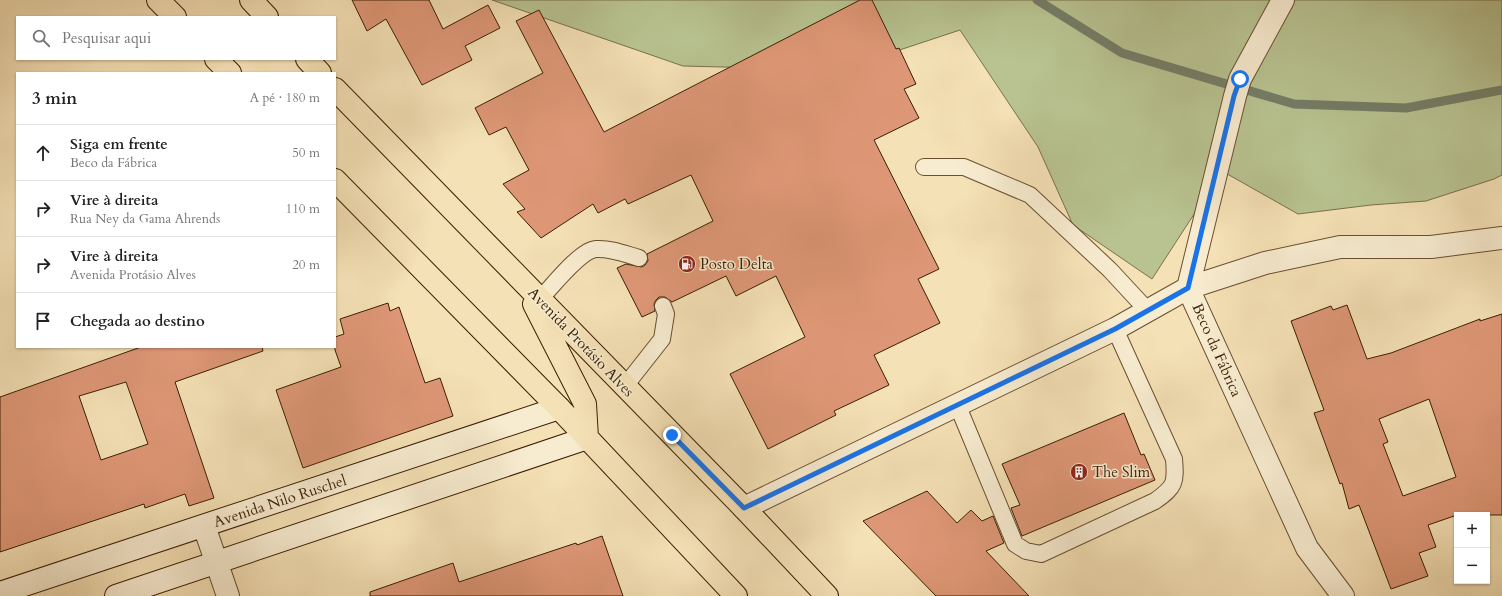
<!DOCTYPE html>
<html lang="pt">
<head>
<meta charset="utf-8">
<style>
  :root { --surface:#fff; --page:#f2f2f2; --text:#222; --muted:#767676; --line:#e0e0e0 }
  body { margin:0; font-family:Cardo,serif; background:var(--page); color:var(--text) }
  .controls { position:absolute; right:12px; bottom:12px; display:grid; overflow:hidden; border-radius:0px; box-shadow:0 1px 3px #0004 }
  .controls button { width:36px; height:36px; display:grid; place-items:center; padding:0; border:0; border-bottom:1px solid var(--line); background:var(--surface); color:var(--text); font:20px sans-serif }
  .stop { position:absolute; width:12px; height:12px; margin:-9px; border:3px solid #1a73e8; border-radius:50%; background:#fff }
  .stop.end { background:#1a73e8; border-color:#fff; box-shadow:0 1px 4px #0008 }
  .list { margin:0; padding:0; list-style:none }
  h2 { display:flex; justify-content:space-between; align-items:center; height:52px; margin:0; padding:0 16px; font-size:17px }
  h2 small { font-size:13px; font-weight:400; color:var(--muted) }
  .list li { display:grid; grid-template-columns:26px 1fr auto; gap:12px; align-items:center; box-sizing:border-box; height:56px; padding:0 16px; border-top:1px solid var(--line) }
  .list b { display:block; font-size:15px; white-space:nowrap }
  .list p { margin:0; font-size:13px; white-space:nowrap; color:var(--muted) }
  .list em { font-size:13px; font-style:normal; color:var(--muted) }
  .icon { flex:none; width:22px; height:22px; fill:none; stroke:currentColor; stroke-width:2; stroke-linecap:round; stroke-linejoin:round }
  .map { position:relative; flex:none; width:1502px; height:596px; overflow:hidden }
  .search { position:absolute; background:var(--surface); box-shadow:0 1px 3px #0004; left:16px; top:16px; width:320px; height:44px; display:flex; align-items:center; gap:10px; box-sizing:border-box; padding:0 14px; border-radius:0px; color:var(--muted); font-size:15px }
  .panel { position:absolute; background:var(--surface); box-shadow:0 1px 3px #0004; left:16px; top:72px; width:320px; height:276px; border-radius:0px }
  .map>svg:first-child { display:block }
</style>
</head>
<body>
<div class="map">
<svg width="1502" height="596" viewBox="0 0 1502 596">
  <rect width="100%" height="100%" fill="#f5e1b6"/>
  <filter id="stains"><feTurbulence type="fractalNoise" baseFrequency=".005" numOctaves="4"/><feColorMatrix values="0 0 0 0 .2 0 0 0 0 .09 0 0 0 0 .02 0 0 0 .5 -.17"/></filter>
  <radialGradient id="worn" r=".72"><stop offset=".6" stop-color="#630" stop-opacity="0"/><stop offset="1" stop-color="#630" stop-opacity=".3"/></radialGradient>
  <path fill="#b8c391" stroke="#79704a" d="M492,0H1502V175L1494,179L1426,201L1371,205L1298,214L1222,171L1152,279L1073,225L1038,147L960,30L839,70L683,66Z"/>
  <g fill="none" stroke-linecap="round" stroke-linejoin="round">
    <path stroke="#757e68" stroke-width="9" d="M1037,0L1122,53L1294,104L1406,108L1502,90"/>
  </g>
  <path fill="#de9776" stroke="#3a1e03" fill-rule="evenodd" d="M352,0H429L443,29L488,5L500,28L465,46L472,60L422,85L386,19L367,31Z
    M860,0H872L896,49L899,48L916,84L904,89L919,118L874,140L939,269L918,279L940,323L874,355L889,385L834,411L836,415L768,449L730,374L805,337L776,276L736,296L726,276L672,302L665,297H659L656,300L654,304L655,311L642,317L617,268L626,264L642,267L645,265L648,261L647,254L713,221L691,175L628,204L625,199L598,213L593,204L541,238L517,212L525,209L503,184L529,170L506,127L489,135L475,108L543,73L516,21L539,10L604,132Z
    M388,303L390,311L399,307L425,383L440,378L453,416L303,468L276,390L341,367L335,350V337L344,334L340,319Z
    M1347,305L1367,359L1391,353L1480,319V321L1502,314V515H1457L1428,525L1436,547L1419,553L1428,576L1391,589L1359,505L1349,509L1342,483L1340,484L1314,413L1324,410L1291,321L1331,306L1333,310ZM1429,399L1456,477L1403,496L1383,444L1388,442L1379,419Z
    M141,347H262L263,351L175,382L214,498L189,506L185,494L145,508L144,504L0,552V397ZM126,382L148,444L101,460L79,396Z
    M1124,413L1141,455L1144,454L1155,480L1022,536L1011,508L1020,505L1002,464Z
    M927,491L957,523L971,510L982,521L993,516L1004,543L986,551L1029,596H936L863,521Z
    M602,536L623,596H370V592L453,563L459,582L576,543L577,545Z"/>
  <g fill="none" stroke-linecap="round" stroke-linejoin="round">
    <defs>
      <path id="lane" d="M924,167H964L1030,195L1110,270L1148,311
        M539,300C551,288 580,250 596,249C611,248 625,254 639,258
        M625,386L662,339L666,314L663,306
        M957,404L1015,544L1026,551L1041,554L1155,501C1175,487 1176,483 1174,459L1115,329"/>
      <path id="street" d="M1283,0L1240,79L1235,96L1188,288L1307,548L1343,596
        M744,508L1115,329L1188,288L1265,263L1340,247H1431L1502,238
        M204,526L228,596"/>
      <path id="secondary" d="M0,593L559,408
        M116,596L587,438"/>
      <path id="primary" d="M158,0L175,17
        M251,0L267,17
        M216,59L230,73
        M307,59L320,73
        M335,89L744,508L827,596
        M335,180L559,408L736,596
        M534,304L585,404L587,438"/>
    </defs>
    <use href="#lane" stroke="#694f30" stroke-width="18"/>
    <use href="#street" stroke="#694f30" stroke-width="24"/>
    <use href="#secondary" stroke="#3a1e03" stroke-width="24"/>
    <use href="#primary" stroke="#3a1e03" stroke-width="24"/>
    <use href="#lane" stroke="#f8ecd0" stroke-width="16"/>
    <use href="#street" stroke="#f8ecd0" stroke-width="22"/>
    <use href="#secondary" stroke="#f8ecd0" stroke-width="22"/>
    <use href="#primary" stroke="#f5e1b6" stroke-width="22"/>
  </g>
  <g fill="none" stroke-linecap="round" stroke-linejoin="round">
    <path stroke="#1a73e8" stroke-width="5" d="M672,435L744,508L1115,329L1188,288L1234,96L1240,79"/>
  </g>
  <defs>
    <symbol id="fuel-disc" viewBox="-11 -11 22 22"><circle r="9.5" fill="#8f2418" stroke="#f8ecd0"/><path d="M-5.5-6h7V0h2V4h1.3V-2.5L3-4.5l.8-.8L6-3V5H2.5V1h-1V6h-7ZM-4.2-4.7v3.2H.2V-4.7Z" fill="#fff"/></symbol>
    <symbol id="building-disc" viewBox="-11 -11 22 22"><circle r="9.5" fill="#8f2418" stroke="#f8ecd0"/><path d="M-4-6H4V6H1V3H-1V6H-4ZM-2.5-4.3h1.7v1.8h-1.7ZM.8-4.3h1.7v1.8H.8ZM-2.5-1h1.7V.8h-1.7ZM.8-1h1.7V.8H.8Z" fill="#fff"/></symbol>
  </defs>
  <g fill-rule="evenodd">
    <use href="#fuel-disc" x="677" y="254" width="20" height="20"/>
    <use href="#building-disc" x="1069" y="462" width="20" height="20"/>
  </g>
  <g text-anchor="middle" stroke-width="3" stroke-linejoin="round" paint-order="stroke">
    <g font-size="15" fill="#3a1e03" stroke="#f8ecd0" text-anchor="start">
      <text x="700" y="269">Posto Delta</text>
      <text x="1092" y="477">The Slim</text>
    </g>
    <g font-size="15" fill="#3a1e03" stroke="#f8ecd0">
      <text transform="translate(581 342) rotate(46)" y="5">Avenida Protásio Alves</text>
      <text transform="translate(1217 350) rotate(66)" y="5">Beco da Fábrica</text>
      <text transform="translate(280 501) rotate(-18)" y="5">Avenida Nilo Ruschel</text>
    </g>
  </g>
  <rect width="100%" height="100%" filter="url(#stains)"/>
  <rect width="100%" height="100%" fill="url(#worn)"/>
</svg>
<div class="controls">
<button>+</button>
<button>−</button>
</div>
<div class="stop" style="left:1240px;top:79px"></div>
<div class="stop end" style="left:672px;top:435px"></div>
<div class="search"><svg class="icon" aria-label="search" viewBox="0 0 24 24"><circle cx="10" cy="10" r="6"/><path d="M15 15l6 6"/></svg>Pesquisar aqui</div>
<section class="panel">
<h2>3 min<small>A pé · 180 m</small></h2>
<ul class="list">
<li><svg class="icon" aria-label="ahead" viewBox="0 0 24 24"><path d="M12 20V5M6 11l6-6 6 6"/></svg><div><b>Siga em frente</b><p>Beco da Fábrica</p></div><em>50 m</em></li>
<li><svg class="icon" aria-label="right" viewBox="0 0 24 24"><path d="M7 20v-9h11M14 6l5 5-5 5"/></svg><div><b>Vire à direita</b><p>Rua Ney da Gama Ahrends</p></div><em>110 m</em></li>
<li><svg class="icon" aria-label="right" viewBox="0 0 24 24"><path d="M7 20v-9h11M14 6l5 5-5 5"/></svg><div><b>Vire à direita</b><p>Avenida Protásio Alves</p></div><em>20 m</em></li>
<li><svg class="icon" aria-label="arrive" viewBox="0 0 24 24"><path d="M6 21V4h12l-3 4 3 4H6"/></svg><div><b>Chegada ao destino</b></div></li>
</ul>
</section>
</div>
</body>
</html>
